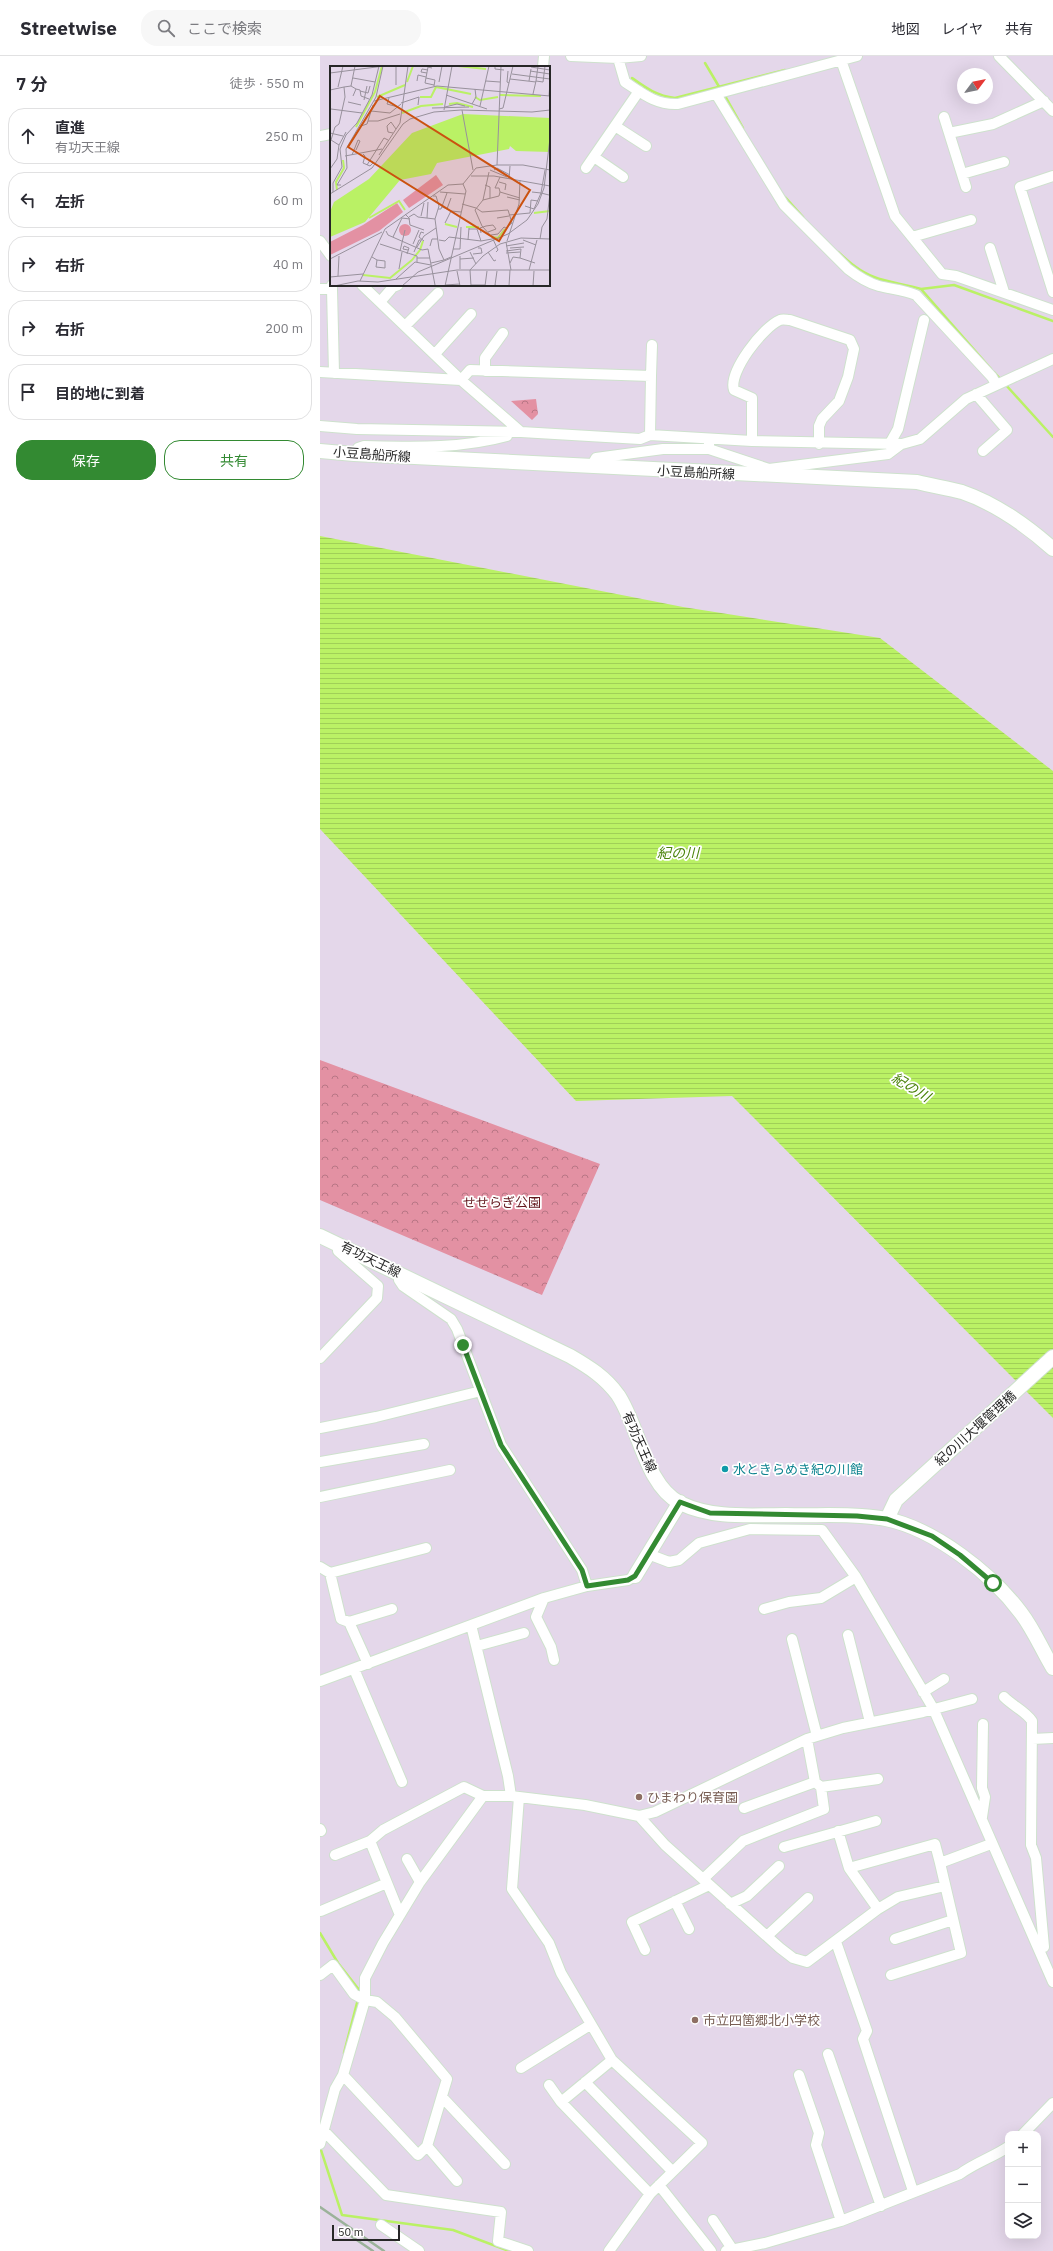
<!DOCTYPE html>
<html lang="ja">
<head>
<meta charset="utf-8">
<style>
  :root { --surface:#fff; --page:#f7f7f7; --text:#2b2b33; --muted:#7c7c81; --line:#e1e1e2; --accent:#338a32 }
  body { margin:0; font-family:"IBM Plex Sans","Noto Sans JP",sans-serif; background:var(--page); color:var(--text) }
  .controls { position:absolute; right:12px; bottom:12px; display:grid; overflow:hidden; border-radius:8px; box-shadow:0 4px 16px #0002 }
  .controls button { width:36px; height:36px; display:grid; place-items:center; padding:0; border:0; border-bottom:1px solid var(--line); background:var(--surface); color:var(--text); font:20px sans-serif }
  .compass { position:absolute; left:637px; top:12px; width:36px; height:36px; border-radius:50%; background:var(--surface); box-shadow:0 4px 16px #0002; rotate:58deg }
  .scale { position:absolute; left:12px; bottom:10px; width:68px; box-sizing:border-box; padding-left:4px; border:2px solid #272727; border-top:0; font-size:11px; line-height:14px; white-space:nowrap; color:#272727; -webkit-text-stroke:3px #fff; paint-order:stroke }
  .stop { position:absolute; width:12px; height:12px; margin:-9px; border:3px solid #338a32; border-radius:50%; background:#fff }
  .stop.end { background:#338a32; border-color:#fff; box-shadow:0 1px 4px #0008 }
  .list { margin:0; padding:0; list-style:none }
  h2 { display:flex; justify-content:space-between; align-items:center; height:52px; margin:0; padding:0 16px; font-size:17px }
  h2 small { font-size:13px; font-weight:400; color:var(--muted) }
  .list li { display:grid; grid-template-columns:26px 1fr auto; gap:12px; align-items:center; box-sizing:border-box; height:56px; margin:0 8px 8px; padding:0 8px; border:1px solid var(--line); border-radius:16px }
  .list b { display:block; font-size:15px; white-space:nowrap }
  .list p { margin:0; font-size:13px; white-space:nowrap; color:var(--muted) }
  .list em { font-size:13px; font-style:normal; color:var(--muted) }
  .actions { display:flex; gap:8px; padding:12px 16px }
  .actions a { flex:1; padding:9px 0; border:1px solid var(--accent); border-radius:16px; text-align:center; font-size:14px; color:var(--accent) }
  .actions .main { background:var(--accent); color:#fff }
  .icon { flex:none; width:22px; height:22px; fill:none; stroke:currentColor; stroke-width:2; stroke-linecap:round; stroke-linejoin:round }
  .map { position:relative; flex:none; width:733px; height:2195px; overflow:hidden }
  header { display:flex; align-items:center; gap:24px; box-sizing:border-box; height:56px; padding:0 20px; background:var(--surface); border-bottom:1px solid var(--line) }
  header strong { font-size:19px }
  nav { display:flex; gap:22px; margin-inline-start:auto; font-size:14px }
  .search { width:280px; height:36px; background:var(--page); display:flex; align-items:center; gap:10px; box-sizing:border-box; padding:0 14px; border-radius:16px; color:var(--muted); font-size:15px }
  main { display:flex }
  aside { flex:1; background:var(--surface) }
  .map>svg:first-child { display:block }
</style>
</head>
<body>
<header>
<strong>Streetwise</strong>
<div class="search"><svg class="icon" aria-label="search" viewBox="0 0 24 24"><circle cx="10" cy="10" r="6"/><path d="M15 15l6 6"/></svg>ここで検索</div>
<nav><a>地図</a><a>レイヤ</a><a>共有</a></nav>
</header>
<main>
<aside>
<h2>7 分<small>徒歩 · 550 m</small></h2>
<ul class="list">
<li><svg class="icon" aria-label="ahead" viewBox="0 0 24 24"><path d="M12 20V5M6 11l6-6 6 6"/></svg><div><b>直進</b><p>有功天王線</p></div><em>250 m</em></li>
<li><svg class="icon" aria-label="left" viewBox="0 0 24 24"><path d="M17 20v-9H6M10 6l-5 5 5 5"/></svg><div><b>左折</b></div><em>60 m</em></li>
<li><svg class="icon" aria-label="right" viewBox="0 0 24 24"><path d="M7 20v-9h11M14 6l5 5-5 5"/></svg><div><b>右折</b></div><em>40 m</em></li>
<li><svg class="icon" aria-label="right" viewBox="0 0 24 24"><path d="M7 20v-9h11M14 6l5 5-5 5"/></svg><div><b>右折</b></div><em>200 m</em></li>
<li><svg class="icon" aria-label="arrive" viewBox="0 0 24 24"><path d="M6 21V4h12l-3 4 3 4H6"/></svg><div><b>目的地に到着</b></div></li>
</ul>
<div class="actions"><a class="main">保存</a><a>共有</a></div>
</aside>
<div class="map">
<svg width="733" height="2195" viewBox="0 0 733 2195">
  <defs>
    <pattern id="park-crowns" width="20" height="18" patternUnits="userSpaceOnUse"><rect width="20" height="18" fill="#e391a3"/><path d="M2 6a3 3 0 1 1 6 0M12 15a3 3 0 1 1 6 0" fill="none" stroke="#b87685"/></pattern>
    <pattern id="water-rules" width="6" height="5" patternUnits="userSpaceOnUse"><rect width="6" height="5" fill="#baf165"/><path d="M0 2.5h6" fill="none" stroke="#a0cf58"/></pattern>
  </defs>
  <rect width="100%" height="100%" fill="#e4d7ea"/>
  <path fill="url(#park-crowns)" d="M216,343L218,358L212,364L191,345Z
    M0,1004L280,1108L222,1239L0,1144Z"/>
  <path fill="url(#water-rules)" d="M0,480L363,551L560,582L733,715V1362L412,1040L256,1045L0,773Z"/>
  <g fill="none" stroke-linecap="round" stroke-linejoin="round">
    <path stroke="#baf165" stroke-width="2.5" d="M385,7L401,34
      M312,22C326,32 337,40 355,42L465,14
      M404,38L423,72
      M465,141L483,161
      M518,196C529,206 540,216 554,221C569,227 586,228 601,233L671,313
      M601,233L634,229L733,265
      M674,316L682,325
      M685,328L733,381
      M0,1877L18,1907L40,1935L39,1938
      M24,1997L38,1943
      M0,2091L22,2159L133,2174L189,2195"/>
    <defs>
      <path id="street" d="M251,0L298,2L321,0
        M679,0L733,55
        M298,2L305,26C323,38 336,49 358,48L537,0
        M521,4L575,160L622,218L636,220L733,254
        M223,11L224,0
        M396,38L464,149L528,213C537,220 548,227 559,230C571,233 584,234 596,239L672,321L676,328
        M624,61L646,131
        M295,70L326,90
        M629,77L673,68L724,45
        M0,80L11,78
        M274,101L303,121
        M266,112L319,35
        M642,118L684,106
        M733,120L700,131L733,236
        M592,181L651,164
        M0,185L11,200
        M670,192L684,236
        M42,229L141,324L201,376
        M0,233H12V229
        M12,233L14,317
        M60,246L73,231L78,229
        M85,270L118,237
        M115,298L151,258
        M165,315V302L183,277
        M0,316L141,324L150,314L331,320L330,379
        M331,320L332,289
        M656,338L687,374L663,395
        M0,370L37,373L201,376L320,383L330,379L432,385L582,388L600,383L646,343L733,303
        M432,385V342L414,334C408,316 443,271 460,264C463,263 467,264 470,264L530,284L534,293L528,321L519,345L502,363L499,370V388
        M389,387V393L449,413
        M569,389L578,373L604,264
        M34,398L38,392L44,390C93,391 140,393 187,380
        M271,411L276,402L343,393H389
        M448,420L449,413L568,398L580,389
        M79,1224L83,1230L131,1263L137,1273L181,1389L262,1514L267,1530
        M0,1302L57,1242L58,1230L18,1195L19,1188
        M0,1372L56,1361L161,1335
        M0,1406L104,1388
        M0,1441L130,1414
        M328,1498L349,1506L359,1504L379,1487L430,1473L502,1474L536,1521L613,1652L733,1926
        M0,1511L10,1517L21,1563L29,1566L48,1608
        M10,1517L106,1492
        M224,1542L216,1561L231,1591L234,1604
        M444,1553L469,1546L501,1542L536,1521
        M29,1566L72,1553
        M151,1569L188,1720L191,1740
        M528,1579L550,1666
        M472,1583L497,1680
        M157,1590L204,1577
        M34,1613L82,1726
        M0,1625L224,1542L267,1530L308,1524L315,1520
        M603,1636L624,1623
        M684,1641C693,1650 705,1655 712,1665L711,1789L716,1802L724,1891
        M712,1683L733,1682
        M501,1731L558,1723
        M199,1741L192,1833L229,1887L241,1917L292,2004L382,2087L330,2138L289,2195
        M424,1752L495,1726
        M319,1760L345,1789L460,1892L473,1902L487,1906L558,1853L529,1812L615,1788L620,1807L671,1788
        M662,1761L665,1741L662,1732L663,1668
        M0,1773L1,1775
        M518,1775L529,1812
        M50,1785L63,1774L144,1731L163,1740
        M464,1791L556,1765
        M15,1799L50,1785L80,1859
        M87,1803L100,1826
        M383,1823L423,1785L504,1753L501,1731L495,1726L487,1683
        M355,1845L369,1873
        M410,1848L427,1840L459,1810
        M558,1853L578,1841L625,1830
        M1,1855L67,1827
        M447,1880L488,1842
        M575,1883L633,1864
        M516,1886L547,1975L543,1983L593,2135
        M325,1894L312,1866L389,1829
        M0,1919L13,1909L34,1938L45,1944L57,1946L75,1961L127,2023L107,2090L98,2099L23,2019
        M571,1919L641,1897L620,1807
        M508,1998L561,2150
        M201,2012L270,1969
        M479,2019L499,2077L496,2089L521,2165
        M265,2026L352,2115
        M229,2029L241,2046L330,2138
        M122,2041L185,2108
        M241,2046L292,2004
        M5,2076L66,2139L181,2156L178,2185L208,2195
        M703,2078L733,2047
        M0,2088L15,2033L23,2019L45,1944V1922L63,1887L100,1826L163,1740H191L265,1749L319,1760L335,1756L487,1683L523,1672L603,1656L652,1643
        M107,2090L137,2125
        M339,2129L391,2195
        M393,2164L413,2194
        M61,2169L99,2195
        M406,2195L445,2187L521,2165L640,2118C655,2107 673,2101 688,2091"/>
      <path id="secondary" d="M0,395L34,398L597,426C612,430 628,432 642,436C677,448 706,469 733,493
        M0,1180L250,1300C269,1311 285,1321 298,1339C319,1370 325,1429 360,1447C393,1463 430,1459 466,1459C499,1460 534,1457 566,1463C615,1473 672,1518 701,1557C714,1574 722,1594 733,1612
        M567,1463L576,1444L733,1301
        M315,1520L360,1446"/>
    </defs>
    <use href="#street" stroke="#cee1cd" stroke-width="12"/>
    <use href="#secondary" stroke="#cee1cd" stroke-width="16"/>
    <use href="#street" stroke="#fff" stroke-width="10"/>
    <use href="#secondary" stroke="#fff" stroke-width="14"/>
    <path stroke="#9bb29a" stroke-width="2.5" d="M0,2151L64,2195
      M28,2178L53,2195"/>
  </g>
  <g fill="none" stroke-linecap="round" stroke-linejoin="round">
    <path stroke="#338a32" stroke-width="5" d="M143,1289L181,1389L262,1514L267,1530L308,1524L315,1520L360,1446L390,1457L537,1460L567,1463L612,1480L640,1499L673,1527"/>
  </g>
  <circle fill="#0f9aa8" stroke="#fff" stroke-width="1.5" cx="405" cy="1413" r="4"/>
  <g fill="#8d6e63" stroke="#fff" stroke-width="1.5">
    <circle cx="319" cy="1741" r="4"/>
    <circle cx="375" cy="1964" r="4"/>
  </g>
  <g text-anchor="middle" stroke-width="3.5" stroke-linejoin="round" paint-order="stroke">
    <g font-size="13" fill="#272727" stroke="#fff">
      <text transform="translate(52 398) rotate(4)" y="5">小豆島船所線</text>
      <text transform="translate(376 416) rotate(3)" y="5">小豆島船所線</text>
      <text transform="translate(51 1203) rotate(26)" y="5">有功天王線</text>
      <text transform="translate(655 1372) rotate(-42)" y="5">紀の川大堰管理橋</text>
      <text transform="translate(320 1386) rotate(66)" y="5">有功天王線</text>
    </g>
    <g font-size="13" fill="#63171d" stroke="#fff">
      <text x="182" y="1151">せせらぎ公園</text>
    </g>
    <g font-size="13" fill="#0d838f" stroke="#fff" text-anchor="start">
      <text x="413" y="1418">水ときらめき紀の川館</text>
    </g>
    <g font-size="13" fill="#785e54" stroke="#fff" text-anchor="start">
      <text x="327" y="1746">ひまわり保育園</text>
      <text x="383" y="1969">市立四箇郷北小学校</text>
    </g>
    <g font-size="14" font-style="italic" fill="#4b840b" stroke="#fff">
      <text x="358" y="802">紀の川</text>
      <text transform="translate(591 1031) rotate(31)" y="5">紀の川</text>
    </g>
  </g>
  <g transform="translate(10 10)">
    <rect width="220" height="220" fill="#e4d7ea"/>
    <path d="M69 164a6 6 0 1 1 12 0a6 6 0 1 1-12 0Z" fill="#e391a3"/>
    <path d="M106,109L113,119L79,142L73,134ZM67,137L73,146L49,165L0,189V176L33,159Z" fill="#e391a3"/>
    <path d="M133,48L220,52V86L186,85L180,80L179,83L107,97L101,108L70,114L35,156L0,171V146L4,136L39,113L82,67Z" fill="#baf165"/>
    <path fill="none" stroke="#baf165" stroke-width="2" d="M128,0L156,3M77,16L83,0M170,29L211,30M47,31L75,19M90,31H101L106,21L141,28M145,31L150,34L168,31M119,38L127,37L143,41M72,47L91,40L113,38M26,61L45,26L52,0M7,124L6,116L14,102L13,94M204,147L220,145M39,152L69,135L75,144M115,158L127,161M136,161H149M162,171L168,172L175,163M82,194L90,184L93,175M33,209L60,212L82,194"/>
    <path fill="none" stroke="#98919c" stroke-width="1" d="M66,0V19M165,0V3L174,4M208,0L206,15L213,16L215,0M201,1L220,4M102,2L98,1L95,17L104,19M178,5L177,16L179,17M200,5L220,8M0,7L54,0M97,7L91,6L92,3L98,4M182,8L220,13M23,12L45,16M96,12L105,14L104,20M180,13L206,16M87,15L88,9L96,11M156,15L170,16M199,15L201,3M109,16L112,0M21,20L26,23L23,30M8,21L13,0M26,23L30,24L31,30L39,33M0,24L14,21M30,25L38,27L40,20M203,28L206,15M116,29L157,43M219,30L220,16M59,32L57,38L68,41M34,34L37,20M44,35L107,20L220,30M18,36L31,39M71,37L89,31L88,39M142,38L146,31L145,23M150,40L159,0M115,41L127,38L135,40M102,42L139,41M1,43L32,47M169,43L173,42L183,0M114,44L122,0M132,44L143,104M41,45L60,47L71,38M38,55H48L70,48M31,60L37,58L43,39M0,67L13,70M63,67L58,66L57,60L61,56L66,63M9,79L1,74L5,61L9,58L15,31L14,21L21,20L25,0M33,88L35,90L33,97L40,100L44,96M22,89L28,74L30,75L26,84M49,89L70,57L78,0M15,90L52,83M37,99L54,72L58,74M167,99H193L220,104M0,103L7,93L9,79L16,66M160,104L177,111M164,104L167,102L180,109M215,104L211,127L219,129M159,106L153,134L145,144L152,160L162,171L168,184L166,186M141,110H164L220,120M170,111L165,122H169L170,126L190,132M179,113L180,100M169,116L176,118L175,124M11,119H7L17,102L16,83L46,31L53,0M155,119L160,121V132M3,126V117L12,101L10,83L16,69L27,57L42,29L49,0M110,126L135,128M0,128L42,102L73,58L80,53L104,46L131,44L202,46L220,44M103,130H106L109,140L105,153L109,183L114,194L121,191M177,131L190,134M153,134L169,130L170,126M132,138L146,142M195,140L204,143L211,127L202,126M112,141L117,143L121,132M146,142L152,146L178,144L182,157M108,143H111L117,127M75,148L79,152L80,159L94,164M179,149L200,147L201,134L208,135M91,150L94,137M79,151L84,148L88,151L105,153M97,152L98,136M167,152L179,150M115,157L121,145L131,146M139,163H147L151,175M56,165L58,169L92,184L98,183L105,219M94,167L91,166L89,171L94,175M151,167L150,162L156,160L163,159L166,163L158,166M161,169L168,168L174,161L176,162L182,157M63,171L72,152L80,153M210,173L212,161L217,153L220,127M109,174L115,175L119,171L151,175L162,173M138,174L139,162M193,174L206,179M177,175L189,138L190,114M176,176L181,204M50,178L87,190V196M83,178L89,164M100,180L102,173H108M176,180L194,177M87,181L94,170L106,162M180,182L194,181M123,183H130L131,161M70,185L75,164M176,185L191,183L190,192L205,197M84,186L89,174H91M140,186L146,198M158,186L164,195L166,194M176,187L190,186M77,188L79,182L74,180L73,183L78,184M143,188L152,187L151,182H148M130,190V203M42,191L47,194L46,201L55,202V195L47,194M87,192H100M0,193L52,166M130,193L144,192M101,197L114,194M180,197L183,191L190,192M69,203L72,186M199,204L207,174M127,205L130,220M167,205L165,219L168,220M8,210L9,190M0,211L33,208M66,213L85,196L101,199M30,215L55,163L118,119L133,118L146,102L167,99L171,0M115,219L130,218M141,219H155M4,220L28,215L48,216L127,204H220M72,220L88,206L178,168L197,154L208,138L214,122L220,72M115,220L136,125L133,118M141,220L140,204L153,190L170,178L191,172L220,173M155,220L157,205M179,220L180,204M203,220L204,205"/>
    <path fill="#cb5210" fill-opacity="0.15" stroke="#cb5210" stroke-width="2" d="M50,30L200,124L169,175L18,81Z"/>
    <rect width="220" height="220" fill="none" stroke="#272727" stroke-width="2"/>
  </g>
</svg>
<div class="controls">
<button>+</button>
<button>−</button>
<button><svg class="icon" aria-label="layers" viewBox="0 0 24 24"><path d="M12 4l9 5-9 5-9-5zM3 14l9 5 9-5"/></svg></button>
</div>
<svg class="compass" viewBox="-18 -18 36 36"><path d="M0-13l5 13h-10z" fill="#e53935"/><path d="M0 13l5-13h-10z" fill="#7c7c81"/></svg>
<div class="scale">50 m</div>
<div class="stop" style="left:673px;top:1527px"></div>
<div class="stop end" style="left:143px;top:1289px"></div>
</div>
</main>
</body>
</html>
